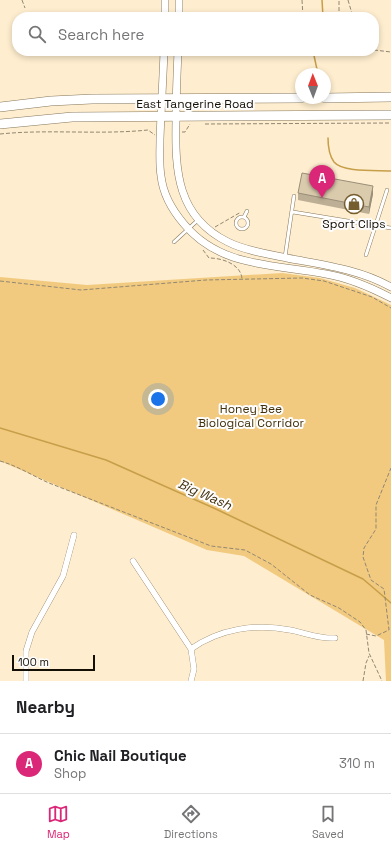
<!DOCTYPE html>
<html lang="en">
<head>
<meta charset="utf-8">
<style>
  :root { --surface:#fff; --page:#f6f6f6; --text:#202124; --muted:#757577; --line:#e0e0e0; --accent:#db2777 }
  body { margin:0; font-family:"Space Grotesk",sans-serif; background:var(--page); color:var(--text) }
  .compass { position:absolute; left:295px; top:68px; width:36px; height:36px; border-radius:50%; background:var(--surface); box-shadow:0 2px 6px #0003; rotate:359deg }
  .scale { position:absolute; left:12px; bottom:10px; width:83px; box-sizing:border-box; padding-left:4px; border:2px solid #140f05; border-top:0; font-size:11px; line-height:14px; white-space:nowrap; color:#140f05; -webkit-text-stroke:3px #fdfdfd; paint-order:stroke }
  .you { position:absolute; left:158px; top:399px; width:14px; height:14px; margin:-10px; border:3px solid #fff; border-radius:50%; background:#1a73e8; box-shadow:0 0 0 6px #1a73e833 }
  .badge { display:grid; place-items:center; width:26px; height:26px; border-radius:50%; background:var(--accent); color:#fff; font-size:13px; font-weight:700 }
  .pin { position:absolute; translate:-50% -33px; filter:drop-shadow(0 1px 2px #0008) }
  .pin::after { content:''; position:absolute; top:21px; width:14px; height:12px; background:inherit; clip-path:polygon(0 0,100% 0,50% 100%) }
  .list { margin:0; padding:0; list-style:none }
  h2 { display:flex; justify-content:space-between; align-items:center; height:52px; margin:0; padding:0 16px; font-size:17px }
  h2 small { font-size:13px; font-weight:400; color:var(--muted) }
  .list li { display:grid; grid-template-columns:26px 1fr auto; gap:12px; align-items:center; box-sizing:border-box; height:60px; padding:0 16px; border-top:1px solid var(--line) }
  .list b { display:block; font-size:15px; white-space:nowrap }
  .list p { margin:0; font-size:13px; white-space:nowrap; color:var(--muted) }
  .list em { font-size:13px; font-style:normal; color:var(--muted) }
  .icon { flex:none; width:22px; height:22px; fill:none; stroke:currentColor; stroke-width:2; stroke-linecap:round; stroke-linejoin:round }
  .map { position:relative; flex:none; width:391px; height:681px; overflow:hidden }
  .search { position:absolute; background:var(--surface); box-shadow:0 2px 6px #0003; left:12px; right:12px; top:12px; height:44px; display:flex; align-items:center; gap:10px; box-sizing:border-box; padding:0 14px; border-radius:16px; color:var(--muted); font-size:15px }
  .sheet { height:112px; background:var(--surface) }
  nav { display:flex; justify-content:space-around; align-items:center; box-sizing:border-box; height:56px; border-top:1px solid var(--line); background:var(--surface); font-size:11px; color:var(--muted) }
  nav a { display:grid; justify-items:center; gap:2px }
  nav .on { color:var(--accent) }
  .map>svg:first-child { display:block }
</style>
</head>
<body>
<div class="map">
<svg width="391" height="681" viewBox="0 0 391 681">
  <rect width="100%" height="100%" fill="#feedce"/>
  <path fill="#f1ca7f" d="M282,273L320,278L355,288L391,305V681H386L384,640L244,556L207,550L0,461V277L87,285Z"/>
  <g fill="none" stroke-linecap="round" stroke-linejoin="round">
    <path stroke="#c79e49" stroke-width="1.5" d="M322,0L323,17
      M313,51L318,74
      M328,138C328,145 329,155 334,162C343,173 378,170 391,171
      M0,428L106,460L218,510L363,579L391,603"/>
    <defs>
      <path id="service" d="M293,212L391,228
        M244,217L247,211
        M236 223a6 6 0 1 1 12 0a6 6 0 1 1-12 0Z
        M174,242L198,220
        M366,255L387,190
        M285,257L294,196"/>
      <path id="minor" d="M133,561L191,649L194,669L191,681
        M191,649C219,629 256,623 290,630C306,633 319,639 335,638
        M26,681V651L32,632L63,576L74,535"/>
      <path id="tertiary" d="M165,17V0
        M179,17V0
        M164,51C163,80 161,110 160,139C160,151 159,164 161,176C163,194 172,210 184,224C220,268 275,264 326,274C349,278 370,287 391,298
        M178,51C177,74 176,97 176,121C175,171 177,217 228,242C246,251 268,254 287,258C323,265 359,269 391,287"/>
      <path id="primary" d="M325,98L391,97
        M0,107L51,101L92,99L301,98
        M0,124L72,117L391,115"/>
    </defs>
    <use href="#service" stroke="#86775b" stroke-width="4"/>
    <use href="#minor" stroke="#86775b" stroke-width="6"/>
    <use href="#tertiary" stroke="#86775b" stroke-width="8"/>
    <use href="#primary" stroke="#86775b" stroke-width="10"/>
    <path stroke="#928772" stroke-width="1" stroke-dasharray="4 2" stroke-linecap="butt" d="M22,0L25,8
      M302,0L303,17
      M348,0L353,17
      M339,17V0
      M374,50L391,52
      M205,124L391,123
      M182,132H185L190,124
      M0,134C49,129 99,135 148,130L155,135
      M215,227L241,212
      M203,250L209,258C222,258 241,264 242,279
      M0,281L81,290L206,280L302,278L324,281L372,297L391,308
      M0,461C18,466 33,476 49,483L211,546L245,550L271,564L310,595L339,608L360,622L366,630L369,653L382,681
      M366,634L376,636L389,630L384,589L371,580L363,557L364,548L376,529V505L391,468
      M363,681L366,663L369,656"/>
    <use href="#service" stroke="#fff" stroke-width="3"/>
    <use href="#minor" stroke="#fff" stroke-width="5.5"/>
    <use href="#tertiary" stroke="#fff" stroke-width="7"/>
    <use href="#primary" stroke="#fff" stroke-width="9"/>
  </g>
  <path fill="#bcaf95" d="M298,193L373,194L369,214L298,200Z"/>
  <path fill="#998e79" d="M373,186V194L369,214V207Z"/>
  <path fill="#dbcbad" stroke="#998e79" d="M302,173L373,186L369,207L298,193Z"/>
  <defs>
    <symbol id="shop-ring" viewBox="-11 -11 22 22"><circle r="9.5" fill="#fdfdfd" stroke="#755d2e" stroke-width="1.5"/><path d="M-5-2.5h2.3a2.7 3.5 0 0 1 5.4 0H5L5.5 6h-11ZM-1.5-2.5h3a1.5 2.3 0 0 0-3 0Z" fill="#755d2e"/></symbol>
  </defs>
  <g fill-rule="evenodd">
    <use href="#shop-ring" x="343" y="193" width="22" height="22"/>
  </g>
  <g text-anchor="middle" stroke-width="4" stroke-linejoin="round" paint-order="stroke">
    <g font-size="12" fill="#140f05" stroke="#fdfdfd">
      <text x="195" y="108">East Tangerine Road</text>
    </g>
    <g font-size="12" fill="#140f05" stroke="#fdfdfd">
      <text x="354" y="228">Sport Clips</text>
    </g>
    <g font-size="12" fill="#42310b" stroke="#fdfdfd">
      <text x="251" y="413">Honey Bee<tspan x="251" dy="14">Biological Corridor</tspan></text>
    </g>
    <g font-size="13" font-style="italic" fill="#44330e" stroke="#fdfdfd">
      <text transform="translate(205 494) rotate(24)" y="5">Big Wash</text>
    </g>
  </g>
</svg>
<svg class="compass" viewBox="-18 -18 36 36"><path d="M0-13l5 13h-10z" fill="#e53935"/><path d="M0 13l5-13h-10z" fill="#757577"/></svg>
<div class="scale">100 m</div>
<div class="you"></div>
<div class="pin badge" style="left:322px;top:198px">A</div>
<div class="search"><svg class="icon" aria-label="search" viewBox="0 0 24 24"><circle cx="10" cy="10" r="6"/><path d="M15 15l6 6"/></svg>Search here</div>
</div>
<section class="sheet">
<h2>Nearby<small></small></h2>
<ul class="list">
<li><span class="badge">A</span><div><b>Chic Nail Boutique</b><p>Shop</p></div><em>310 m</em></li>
</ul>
</section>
<nav>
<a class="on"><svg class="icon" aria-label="map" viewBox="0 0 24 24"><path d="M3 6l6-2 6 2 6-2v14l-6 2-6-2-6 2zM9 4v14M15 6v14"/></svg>Map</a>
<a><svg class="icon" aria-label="directions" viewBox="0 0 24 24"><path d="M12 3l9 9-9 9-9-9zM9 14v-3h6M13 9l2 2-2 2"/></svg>Directions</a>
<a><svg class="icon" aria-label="saved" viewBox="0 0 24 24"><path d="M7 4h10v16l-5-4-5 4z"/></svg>Saved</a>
</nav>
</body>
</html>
